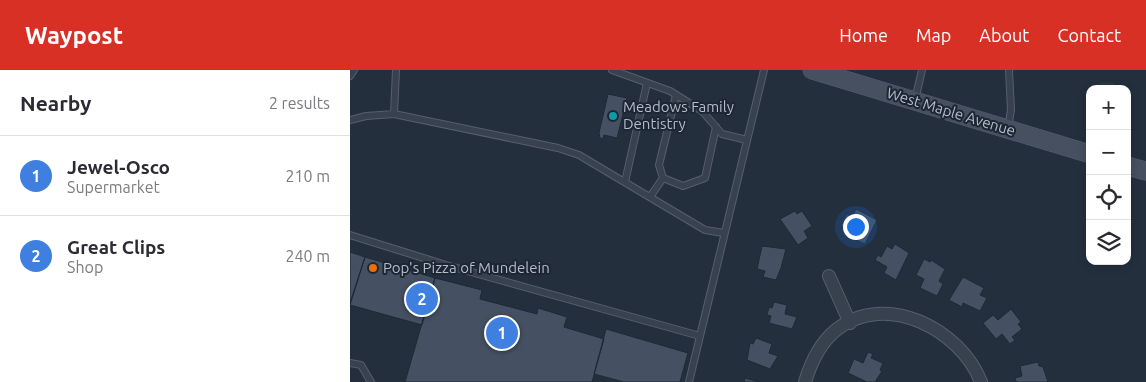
<!DOCTYPE html>
<html lang="en">
<head>
<meta charset="utf-8">
<style>
  :root { --surface:#fff; --page:#f7f7f7; --text:#2b2b33; --muted:#7c7c81; --line:#e1e1e2; --accent:#d93025 }
  body { margin:0; font-family:Ubuntu,sans-serif; background:var(--page); color:var(--text) }
  .controls { position:absolute; right:15px; top:15px; display:grid; overflow:hidden; border-radius:10px; box-shadow:0 2px 8px #0003 }
  .controls button { width:45px; height:45px; display:grid; place-items:center; padding:0; border:0; border-bottom:1px solid var(--line); background:var(--surface); color:var(--text); font:25px sans-serif }
  .you { position:absolute; left:505px; top:156px; width:18px; height:18px; margin:-12px; border:4px solid #fff; border-radius:50%; background:#1a73e8; box-shadow:0 0 0 8px #1a73e833 }
  .badge { display:grid; place-items:center; width:32px; height:32px; border-radius:50%; background:var(--accent); color:#fff; font-size:16px; font-weight:700 }
  .pin { position:absolute; translate:-50% -50%; border:2px solid #fff; box-shadow:0 1px 5px #0006 }
  .list { margin:0; padding:0; list-style:none }
  h2 { display:flex; justify-content:space-between; align-items:center; height:65px; margin:0; padding:0 20px; font-size:21px }
  h2 small { font-size:16px; font-weight:400; color:var(--muted) }
  .list li { display:grid; grid-template-columns:32px 1fr auto; gap:15px; align-items:center; box-sizing:border-box; height:80px; padding:0 20px; border-top:1px solid var(--line) }
  .list b { display:block; font-size:19px; white-space:nowrap }
  .list p { margin:0; font-size:16px; white-space:nowrap; color:var(--muted) }
  .list em { font-size:16px; font-style:normal; color:var(--muted) }
  .icon { flex:none; width:28px; height:28px; fill:none; stroke:currentColor; stroke-width:2; stroke-linecap:round; stroke-linejoin:round }
  .map { position:relative; flex:none; width:796px; height:312px; overflow:hidden }
  header { display:flex; align-items:center; gap:30px; box-sizing:border-box; height:70px; padding:0 25px; background:var(--accent); color:#fff }
  header strong { font-size:24px }
  nav { display:flex; gap:28px; margin-inline-start:auto; font-size:18px }
  main { display:flex }
  aside { flex:1; background:var(--surface) }
  .map>svg:first-child { display:block }
</style>
</head>
<body>
<header>
<strong>Waypost</strong>
<nav><a>Home</a><a>Map</a><a>About</a><a>Contact</a></nav>
</header>
<main>
<aside>
<h2>Nearby<small>2 results</small></h2>
<ul class="list">
<li><span class="badge" style="background:#3f7fe0">1</span><div><b>Jewel-Osco</b><p>Supermarket</p></div><em>210 m</em></li>
<li><span class="badge" style="background:#3f7fe0">2</span><div><b>Great Clips</b><p>Shop</p></div><em>240 m</em></li>
</ul>
</aside>
<div class="map">
<svg width="796" height="312" viewBox="0 0 796 312">
  <rect width="100%" height="100%" fill="#242f3e"/>
  <path fill="#263c3f" d="M753,12L764,13L765,16L763,19H748V14Z"/>
  <path fill="#455162" stroke="#1f2835" d="M258,24L277,28L267,68L254,65L253,69L250,68L249,63Z
    M506,139L527,150L515,174L502,168L504,164L502,162L491,156L497,144L502,147Z
    M445,141L447,144L452,141L462,156L454,161L458,168L448,175L430,149Z
    M545,174L559,183L546,210L534,203L537,197L525,190L528,185L531,187L537,176L542,179Z
    M412,176L436,179L431,198L426,210L413,207L415,201L407,199Z
    M0,182L15,187L0,233Z
    M15,187L85,208L72,255L0,235Z
    M574,189L580,192L581,190L595,199L589,211L593,214L587,226L570,218L574,209L566,205Z
    M613,207L634,218L630,225L637,228L630,241L613,233L612,237L599,230Z
    M85,208L132,220L130,229L187,244L188,238L217,247L214,257L254,269L242,312H55Z
    M424,232L437,235L435,244L447,247L442,259L419,253L421,246L417,245L419,237L422,238Z
    M661,239L671,252L668,254L672,259L662,267L665,270L660,274L652,264L646,269L633,253L643,245L648,250Z
    M256,259L338,283L330,312H274L244,304Z
    M406,268L422,274L419,283L428,286L420,299L397,290L400,273L403,274Z
    M518,282L523,284L521,288L533,293L530,300L532,301L525,312H517L498,303L504,289L513,293Z
    M688,292L689,296L693,297L698,312H666L665,308L672,306L670,296Z
    M395,308L410,312H394Z"/>
  <g fill="none" stroke-linecap="round" stroke-linejoin="round">
    <defs>
      <path id="service" d="M262,0L320,21L352,41L372,64L397,70
        M0,6L4,0
        M326,25L309,95L313,108L333,116L355,108L366,57
        M565,30L572,0
        M44,44L208,78L229,85L355,160L374,163
        M0,50L16,46L44,44L46,0
        M658,58L661,40L659,0
        M275,112L297,13
        M300,127L313,108
        M0,165L96,195L350,266
        M0,293L11,295L21,312
        M339,312L414,0"/>
      <path id="minor" d="M479,206L500,253
        M455,312C461,292 470,273 486,260C536,220 611,260 631,312"/>
      <path id="secondary" d="M462,0L740,84
        M777,96L796,101"/>
    </defs>
    <use href="#service" stroke="#565f6c" stroke-width="8"/>
    <use href="#minor" stroke="#565f6c" stroke-width="14"/>
    <use href="#secondary" stroke="#565f6c" stroke-width="19"/>
    <use href="#service" stroke="#38414e" stroke-width="6"/>
    <use href="#minor" stroke="#38414e" stroke-width="12"/>
    <use href="#secondary" stroke="#465061" stroke-width="18"/>
  </g>
  <circle fill="#0f9aa8" stroke="#1d2633" stroke-width="2" cx="263" cy="46" r="5"/>
  <circle fill="#e8710a" stroke="#1d2633" stroke-width="2" cx="23" cy="198" r="5"/>
  <g text-anchor="middle" stroke-width="4" stroke-linejoin="round" paint-order="stroke">
    <g font-size="15" fill="#b4bcc9" stroke="#1d2633" text-anchor="start">
      <text x="273" y="42">Meadows Family<tspan x="273" dy="17">Dentistry</tspan></text>
      <text x="33" y="203">Pop's Pizza of Mundelein</text>
    </g>
    <g font-size="15" fill="#b4bcc9" stroke="#1d2633">
      <text transform="translate(601 42) rotate(17)" y="5">West Maple Avenue</text>
    </g>
  </g>
</svg>
<div class="controls">
<button>+</button>
<button>−</button>
<button><svg class="icon" aria-label="locate" viewBox="0 0 24 24"><circle cx="12" cy="12" r="6"/><path d="M12 2v4M12 18v4M2 12h4M18 12h4"/></svg></button>
<button><svg class="icon" aria-label="layers" viewBox="0 0 24 24"><path d="M12 4l9 5-9 5-9-5zM3 14l9 5 9-5"/></svg></button>
</div>
<div class="you"></div>
<div class="pin badge" style="left:152px;top:263px;background:#3f7fe0">1</div>
<div class="pin badge" style="left:72px;top:229px;background:#3f7fe0">2</div>
</div>
</main>
</body>
</html>
